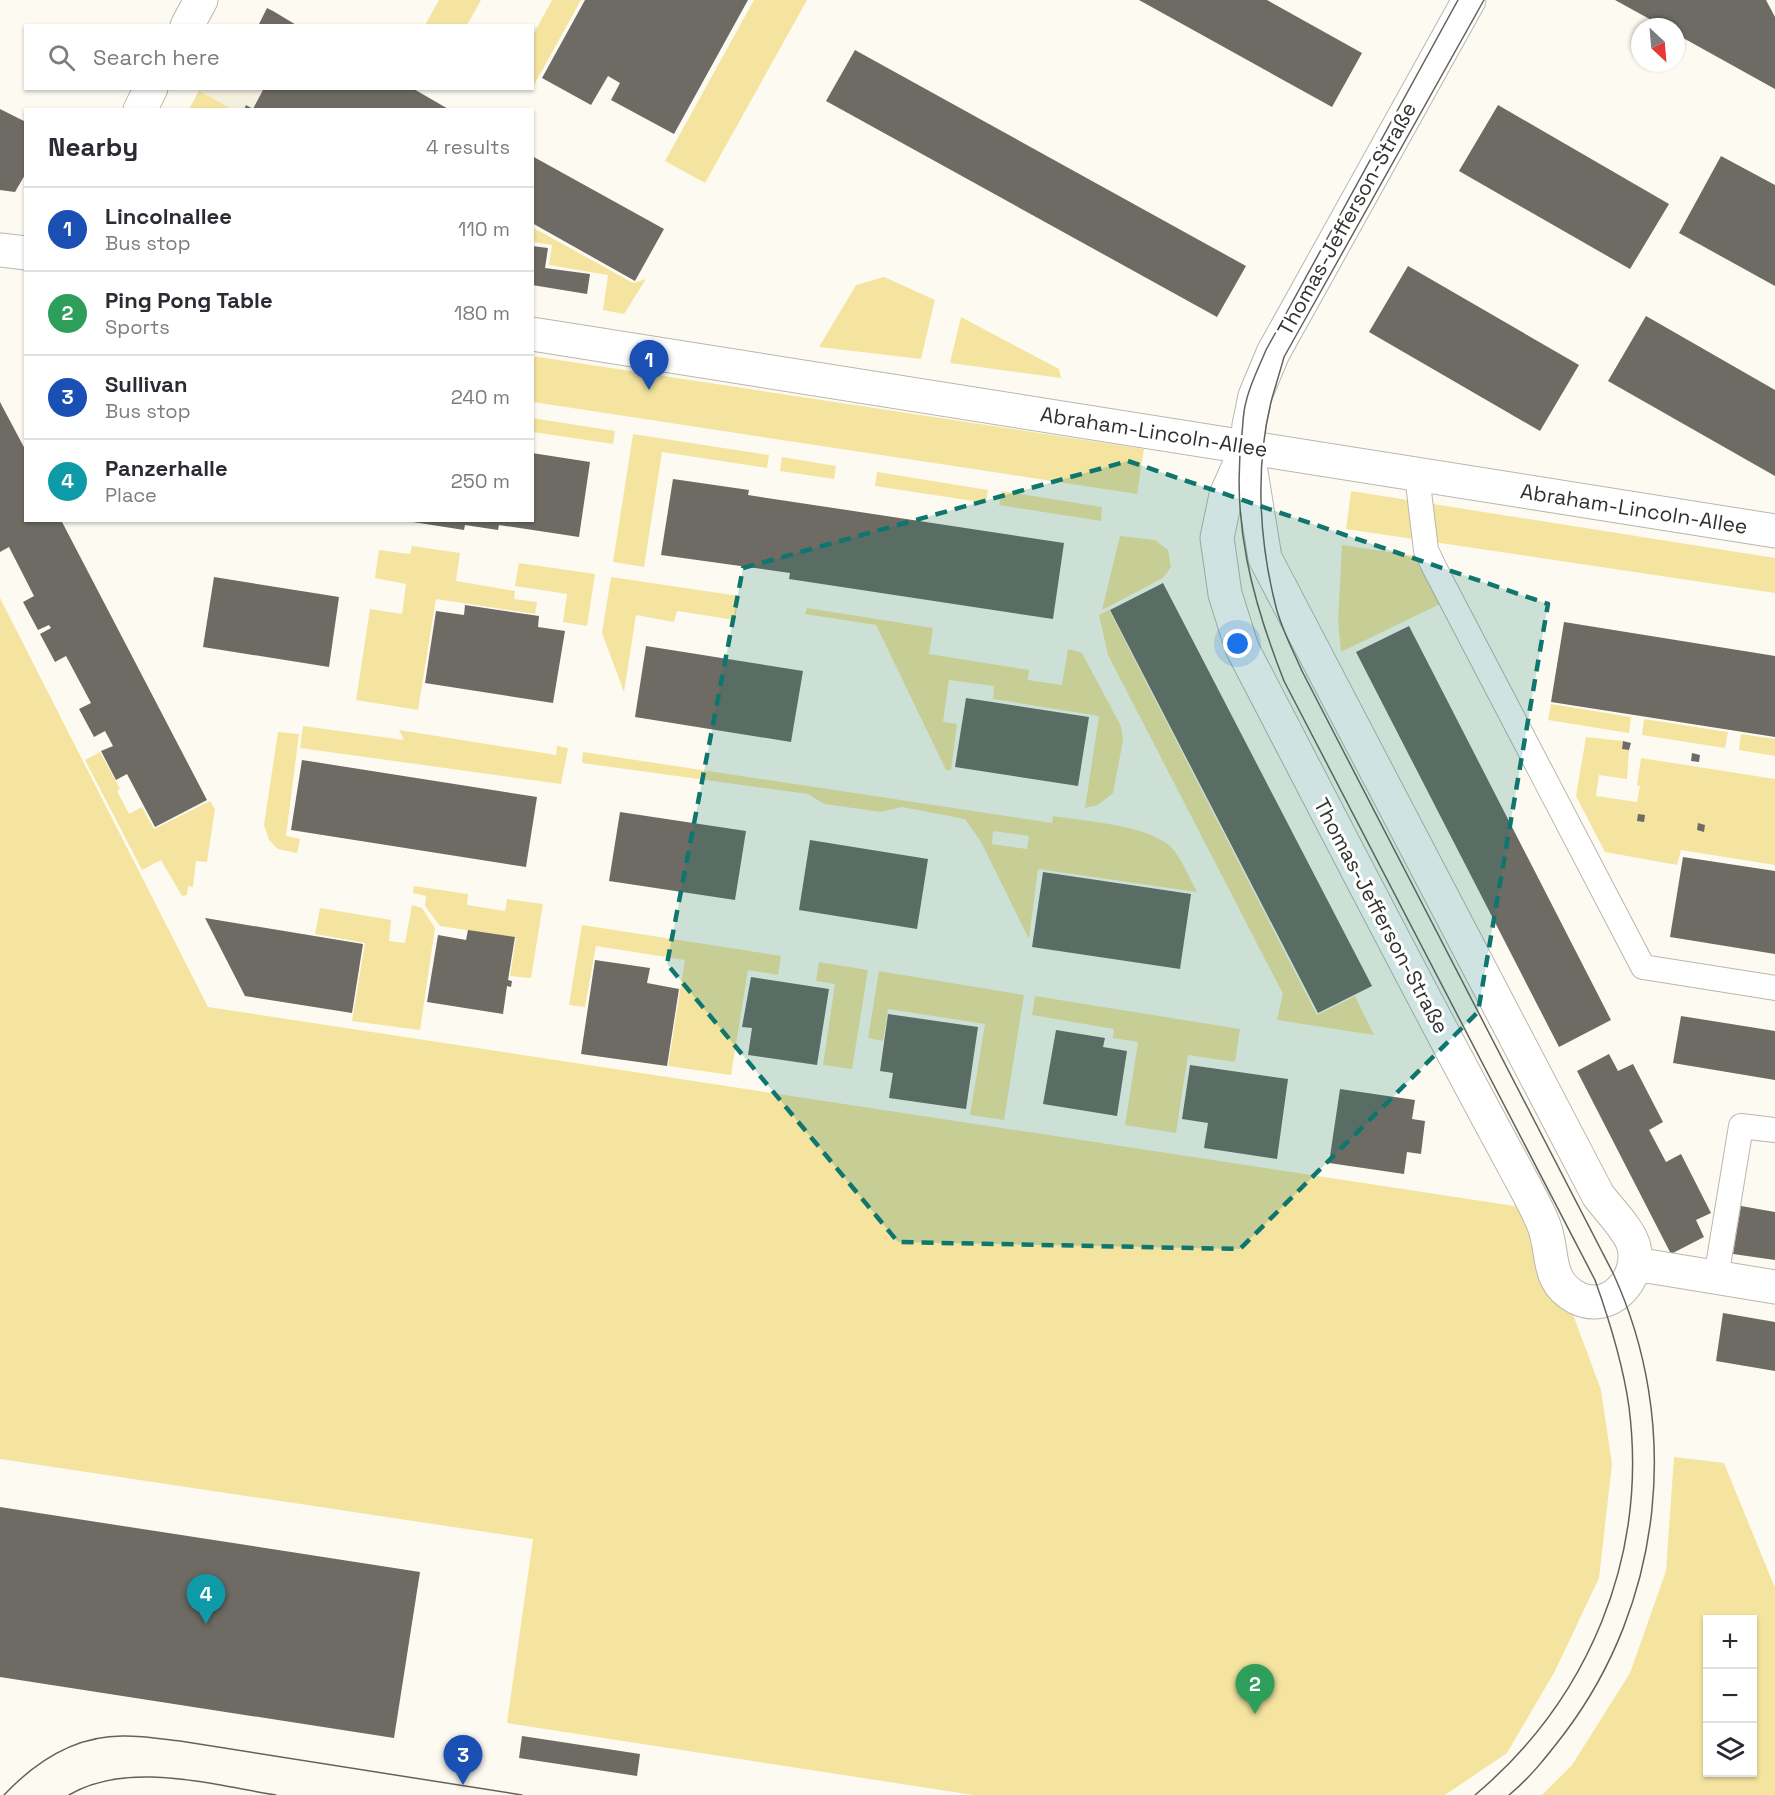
<!DOCTYPE html>
<html lang="en">
<head>
<meta charset="utf-8">
<style>
  :root { --surface:#fff; --page:#f2f2f3; --text:#2b2b33; --muted:#7c7c81; --line:#e1e1e2; --accent:#0f766e }
  body { margin:0; font-family:"Space Grotesk",sans-serif; background:var(--page); color:var(--text) }
  .controls { position:absolute; right:18px; bottom:18px; display:grid; overflow:hidden; border-radius:0px; box-shadow:0 2px 4px #0004 }
  .controls button { width:54px; height:54px; display:grid; place-items:center; padding:0; border:0; border-bottom:2px solid var(--line); background:var(--surface); color:var(--text); font:30px sans-serif }
  .compass { position:absolute; left:1631px; top:18px; width:54px; height:54px; border-radius:50%; background:var(--surface); box-shadow:0 2px 4px #0004; rotate:154deg }
  .you { position:absolute; left:1238px; top:644px; width:21px; height:21px; margin:-15px; border:4px solid #fff; border-radius:50%; background:#1a73e8; box-shadow:0 0 0 9px #1a73e833 }
  .badge { display:grid; place-items:center; width:39px; height:39px; border-radius:50%; background:var(--accent); color:#fff; font-size:20px; font-weight:700 }
  .pin { position:absolute; translate:-50% -50px; filter:drop-shadow(0 2px 3px #0008) }
  .pin::after { content:''; position:absolute; top:32px; width:21px; height:18px; background:inherit; clip-path:polygon(0 0,100% 0,50% 100%) }
  .list { margin:0; padding:0; list-style:none }
  h2 { display:flex; justify-content:space-between; align-items:center; height:78px; margin:0; padding:0 24px; font-size:26px }
  h2 small { font-size:20px; font-weight:400; color:var(--muted) }
  .list li { display:grid; grid-template-columns:39px 1fr auto; gap:18px; align-items:center; box-sizing:border-box; height:84px; padding:0 24px; border-top:2px solid var(--line) }
  .list b { display:block; font-size:22px; white-space:nowrap }
  .list p { margin:0; font-size:20px; white-space:nowrap; color:var(--muted) }
  .list em { font-size:20px; font-style:normal; color:var(--muted) }
  .icon { flex:none; width:33px; height:33px; fill:none; stroke:currentColor; stroke-width:2; stroke-linecap:round; stroke-linejoin:round }
  .map { position:relative; flex:none; width:1775px; height:1795px; overflow:hidden }
  .search { position:absolute; background:var(--surface); box-shadow:0 2px 4px #0004; left:24px; top:24px; width:510px; height:66px; display:flex; align-items:center; gap:15px; box-sizing:border-box; padding:0 21px; border-radius:0px; color:var(--muted); font-size:22px }
  .panel { position:absolute; background:var(--surface); box-shadow:0 2px 4px #0004; left:24px; top:108px; width:510px; height:414px; border-radius:0px }
  .map>svg:first-child { display:block }
</style>
</head>
<body>
<div class="map">
<svg width="1775" height="1795" viewBox="0 0 1775 1795">
  <rect width="100%" height="100%" fill="#fdfbf1"/>
  <path fill="#f4f0de" d="M200,88L299,89L337,110H189Z"/>
  <path fill="#f4e4a0" fill-rule="evenodd" d="M439,0H481L467,25H425Z
    M552,0H581L533,87V35Z
    M754,0H807L705,183L665,161Z
    M199,91L232,109H189Z
    M532,227L633,283L646,279L624,314L603,310L608,275L549,265L552,245L533,242Z
    M884,277L935,300L921,359L819,347L856,285Z
    M961,317L1059,369L1061,378L950,363Z
    M532,356L1144,449L1137,494L533,402Z
    M532,418L615,431L613,444L533,432Z
    M633,434L769,455L767,468L662,452L644,567L613,562Z
    M782,457L836,466L834,479L780,471Z
    M877,472L988,490L986,503L875,486Z
    M1002,491L1102,507L1101,521L999,505Z
    M1351,491L1775,558V593L1346,529Z
    M1120,536L1155,540L1168,550L1171,567L1163,578L1102,610Z
    M1342,545L1417,556L1440,604L1341,652L1338,621Z
    M412,546L460,553L456,581L515,591L514,599L537,602L535,614L436,599L418,710L356,700L370,609L402,614L406,584L375,578L379,550L410,554Z
    M519,563L595,574L587,626L563,622L567,594L515,586Z
    M611,577L739,596L735,620L677,611L674,622L636,615L624,692L602,633Z
    M0,598L208,1007L1534,1209L1601,1390L1612,1464L1599,1578L1555,1671L1507,1753L1445,1795H973L507,1723L533,1539L0,1459Z
    M807,608L933,628L929,654L1029,670L1028,680L1062,685L1068,649L1082,653L1121,726L1123,741L1113,793L1098,805L1085,808L1099,716L993,699L994,686L949,680L943,722L957,724L951,770H946L876,625L805,614Z
    M1109,610L1317,1015L1355,996L1374,1035L1277,1020L1283,994L1108,655L1099,615Z
    M1551,704L1631,717L1629,733L1548,720Z
    M1644,719L1728,732L1725,748L1642,735Z
    M303,726L404,740L399,730L556,755L557,746L568,748L561,784L300,748Z
    M278,732L299,734L286,836L300,839L297,853L278,849L269,840L264,825Z
    M1741,734L1775,739V756L1739,750Z
    M1586,737L1623,741L1622,749L1629,750L1627,779L1599,775L1596,796L1637,802L1640,786L1637,785L1641,758L1775,779V865L1681,850L1677,865L1605,852L1576,796Z
    M100,752L120,789L117,791L129,814L142,807L154,829L210,801L215,809L207,862L196,861L193,887L188,886L187,895L182,896L161,860L142,870L85,760Z
    M583,752L1052,823L1053,816C1083,821 1149,825 1171,847C1181,857 1190,879 1197,892L1038,869L1029,939L981,842L965,819L902,807L881,812L824,804L808,794L582,763ZM993,831L1029,836L1027,849L992,844Z
    M414,886L468,894L467,905L505,911L507,899L543,904L531,978L510,976L516,938L440,926L425,906L426,896L413,893Z
    M412,905L422,908L435,928L420,1030L352,1021L365,943L315,934L320,908L391,920L389,941L405,943Z
    M582,925L781,956L778,975L748,970L731,1075L668,1066L685,960L596,946L585,1007L569,1005Z
    M819,962L868,970L852,1069L823,1065L835,984L816,981Z
    M879,971L1024,995L1004,1120L970,1115L985,1024L888,1009L883,1041L868,1038Z
    M1035,996L1240,1029L1235,1062L1188,1055L1176,1133L1125,1125L1138,1042L1113,1038L1114,1029L1032,1015Z
    M1674,1457L1724,1463L1775,1588V1795H1542L1572,1765L1630,1673L1666,1571ZM1708,1620H1752V1772H1708Z"/>
  <path fill="#6d6b63" d="M585,0H748L674,134L611,100L620,83L608,76L591,105L542,78Z
    M1139,0H1267L1362,53L1332,107Z
    M1615,0H1766L1775,17V89L1676,34V27H1664Z
    M267,8L273,11L298,26H258Z
    M855,50L1246,266L1217,317L826,101Z
    M264,88H412L450,110H244L246,105L253,109Z
    M1498,105L1669,204L1630,269L1459,171Z
    M0,109L26,122V173L15,192L0,190Z
    M532,156L664,229L635,281L532,223Z
    M1721,156L1775,185V286L1679,233Z
    M532,246L548,248L545,268L590,274L587,294L532,285Z
    M1408,266L1579,365L1540,431L1369,332Z
    M1646,316L1775,390V476L1608,381Z
    M0,402L26,451V520H61L207,800L155,827L127,774L116,780L101,751L113,746L105,731L94,737L79,709L91,703L66,656L55,662L40,634L51,628L49,625L38,630L23,602L34,596L9,547L0,552Z
    M532,453L590,462L579,537L499,525L498,530L465,525L464,530L413,522L532,520Z
    M673,479L749,490L748,495L1064,543L1053,619L789,579L790,573L661,555Z
    M214,577L339,597L329,667L203,647Z
    M1163,583L1372,986L1318,1013L1110,610Z
    M465,605L539,616L538,627L565,631L553,703L425,683L436,611L464,615Z
    M1564,622L1775,656V737L1551,702Z
    M1409,626L1611,1020L1559,1047L1356,652Z
    M646,646L803,671L791,742L635,717Z
    M966,698L1089,717L1078,786L955,767Z
    M1623,741L1631,743L1629,750L1622,749Z
    M1692,753L1700,755L1699,762L1691,761Z
    M302,760L537,797L526,867L291,830Z
    M620,812L746,831L735,900L609,881Z
    M1638,814L1645,815L1644,822L1637,821Z
    M1698,823L1705,825L1704,832L1697,830Z
    M810,840L928,859L917,929L799,910Z
    M1683,857L1775,871V954L1670,937Z
    M1043,872L1191,894L1180,969L1032,947Z
    M205,918L363,944L352,1013L245,996Z
    M468,930L515,937L508,980L512,981L511,987L507,986L503,1014L427,1002L438,935L466,940Z
    M595,960L650,968L647,983L679,989L667,1066L581,1054Z
    M751,977L829,989L817,1065L748,1055L752,1028L742,1027Z
    M888,1014L978,1027L966,1109L889,1098L893,1073L880,1071Z
    M1681,1016L1775,1031V1080L1673,1063Z
    M1056,1030L1105,1038L1103,1047L1127,1051L1117,1116L1043,1104Z
    M1609,1054L1618,1071L1633,1064L1663,1122L1649,1130L1666,1162L1681,1154L1711,1213L1696,1220L1704,1237L1671,1254L1577,1071Z
    M1190,1065L1288,1079L1277,1159L1204,1148L1208,1123L1182,1119Z
    M1340,1089L1415,1100L1412,1119L1425,1121L1421,1154L1407,1152L1404,1174L1329,1163Z
    M1741,1206L1775,1212V1260L1733,1254Z
    M1723,1313L1775,1322V1371L1716,1361Z
    M0,1507L420,1572L394,1738L0,1677Z
    M522,1736L640,1754L637,1776L519,1758Z"/>
  <g fill="none" stroke-linecap="round" stroke-linejoin="round">
    <defs>
      <path id="lane" d="M1417,475L1426,550L1435,569L1643,967L1775,988
        M1716,1278L1741,1126L1775,1130"/>
      <path id="street" d="M187,26L201,0
        M140,110L151,88
        M0,250L26,253
        M532,334L1775,531
        M1247,447L1226,495L1217,538L1225,594L1242,648C1332,821 1421,995 1514,1166C1524,1185 1535,1204 1543,1223C1555,1251 1544,1281 1577,1298C1610,1314 1641,1279 1634,1247C1630,1230 1608,1209 1598,1195L1265,558L1247,447L1249,425L1255,396L1273,353L1469,0
        M1635,1264L1775,1287"/>
    </defs>
    <use href="#lane" stroke="#b9b7ad" stroke-width="26"/>
    <use href="#street" stroke="#b9b7ad" stroke-width="35"/>
    <use href="#lane" stroke="#fff" stroke-width="24"/>
    <use href="#street" stroke="#fff" stroke-width="33"/>
    <path stroke="#63635d" stroke-width="1.5" d="M1458,0L1266,350C1259,367 1250,384 1246,402C1243,412 1243,423 1242,434C1231,521 1252,600 1284,681L1595,1280C1610,1322 1623,1364 1629,1407C1648,1557 1589,1699 1475,1795
      M1484,0L1284,357C1280,372 1275,387 1271,402C1255,468 1259,541 1276,607C1281,628 1293,650 1302,671L1613,1273C1682,1423 1664,1602 1564,1734C1547,1756 1530,1778 1509,1795
      M4,1795C36,1761 77,1735 125,1736C143,1736 162,1739 180,1741L522,1795
      M69,1795C128,1760 212,1785 276,1795"/>
  </g>
  <path fill="#0f766e" fill-opacity="0.2" stroke="#0f766e" stroke-width="4.5" stroke-dasharray="12 8" stroke-linejoin="round" d="M1128,461L1548,604L1478,1012L1240,1249L898,1242L667,964L743,568Z"/>
  <g text-anchor="middle" stroke-width="6" stroke-linejoin="round" paint-order="stroke">
    <g font-size="21" fill="#31312d" stroke="#fff">
      <text transform="translate(1347 219) rotate(-61)" y="7">Thomas-Jefferson-Straße</text>
      <text transform="translate(1154 432) rotate(9)" y="7">Abraham-Lincoln-Allee</text>
      <text transform="translate(1634 509) rotate(9)" y="7">Abraham-Lincoln-Allee</text>
      <text transform="translate(1381 916) rotate(62)" y="7">Thomas-Jefferson-Straße</text>
    </g>
  </g>
</svg>
<div class="controls">
<button>+</button>
<button>−</button>
<button><svg class="icon" aria-label="layers" viewBox="0 0 24 24"><path d="M12 4l9 5-9 5-9-5zM3 14l9 5 9-5"/></svg></button>
</div>
<svg class="compass" viewBox="-18 -18 36 36"><path d="M0-13l5 13h-10z" fill="#e53935"/><path d="M0 13l5-13h-10z" fill="#7c7c81"/></svg>
<div class="you"></div>
<div class="pin badge" style="left:649px;top:390px;background:#1a4fb4">1</div>
<div class="pin badge" style="left:1255px;top:1714px;background:#2e9e5b">2</div>
<div class="pin badge" style="left:463px;top:1785px;background:#1a4fb4">3</div>
<div class="pin badge" style="left:206px;top:1624px;background:#0f9aa8">4</div>
<div class="search"><svg class="icon" aria-label="search" viewBox="0 0 24 24"><circle cx="10" cy="10" r="6"/><path d="M15 15l6 6"/></svg>Search here</div>
<section class="panel">
<h2>Nearby<small>4 results</small></h2>
<ul class="list">
<li><span class="badge" style="background:#1a4fb4">1</span><div><b>Lincolnallee</b><p>Bus stop</p></div><em>110 m</em></li>
<li><span class="badge" style="background:#2e9e5b">2</span><div><b>Ping Pong Table</b><p>Sports</p></div><em>180 m</em></li>
<li><span class="badge" style="background:#1a4fb4">3</span><div><b>Sullivan</b><p>Bus stop</p></div><em>240 m</em></li>
<li><span class="badge" style="background:#0f9aa8">4</span><div><b>Panzerhalle</b><p>Place</p></div><em>250 m</em></li>
</ul>
</section>
</div>
</body>
</html>
